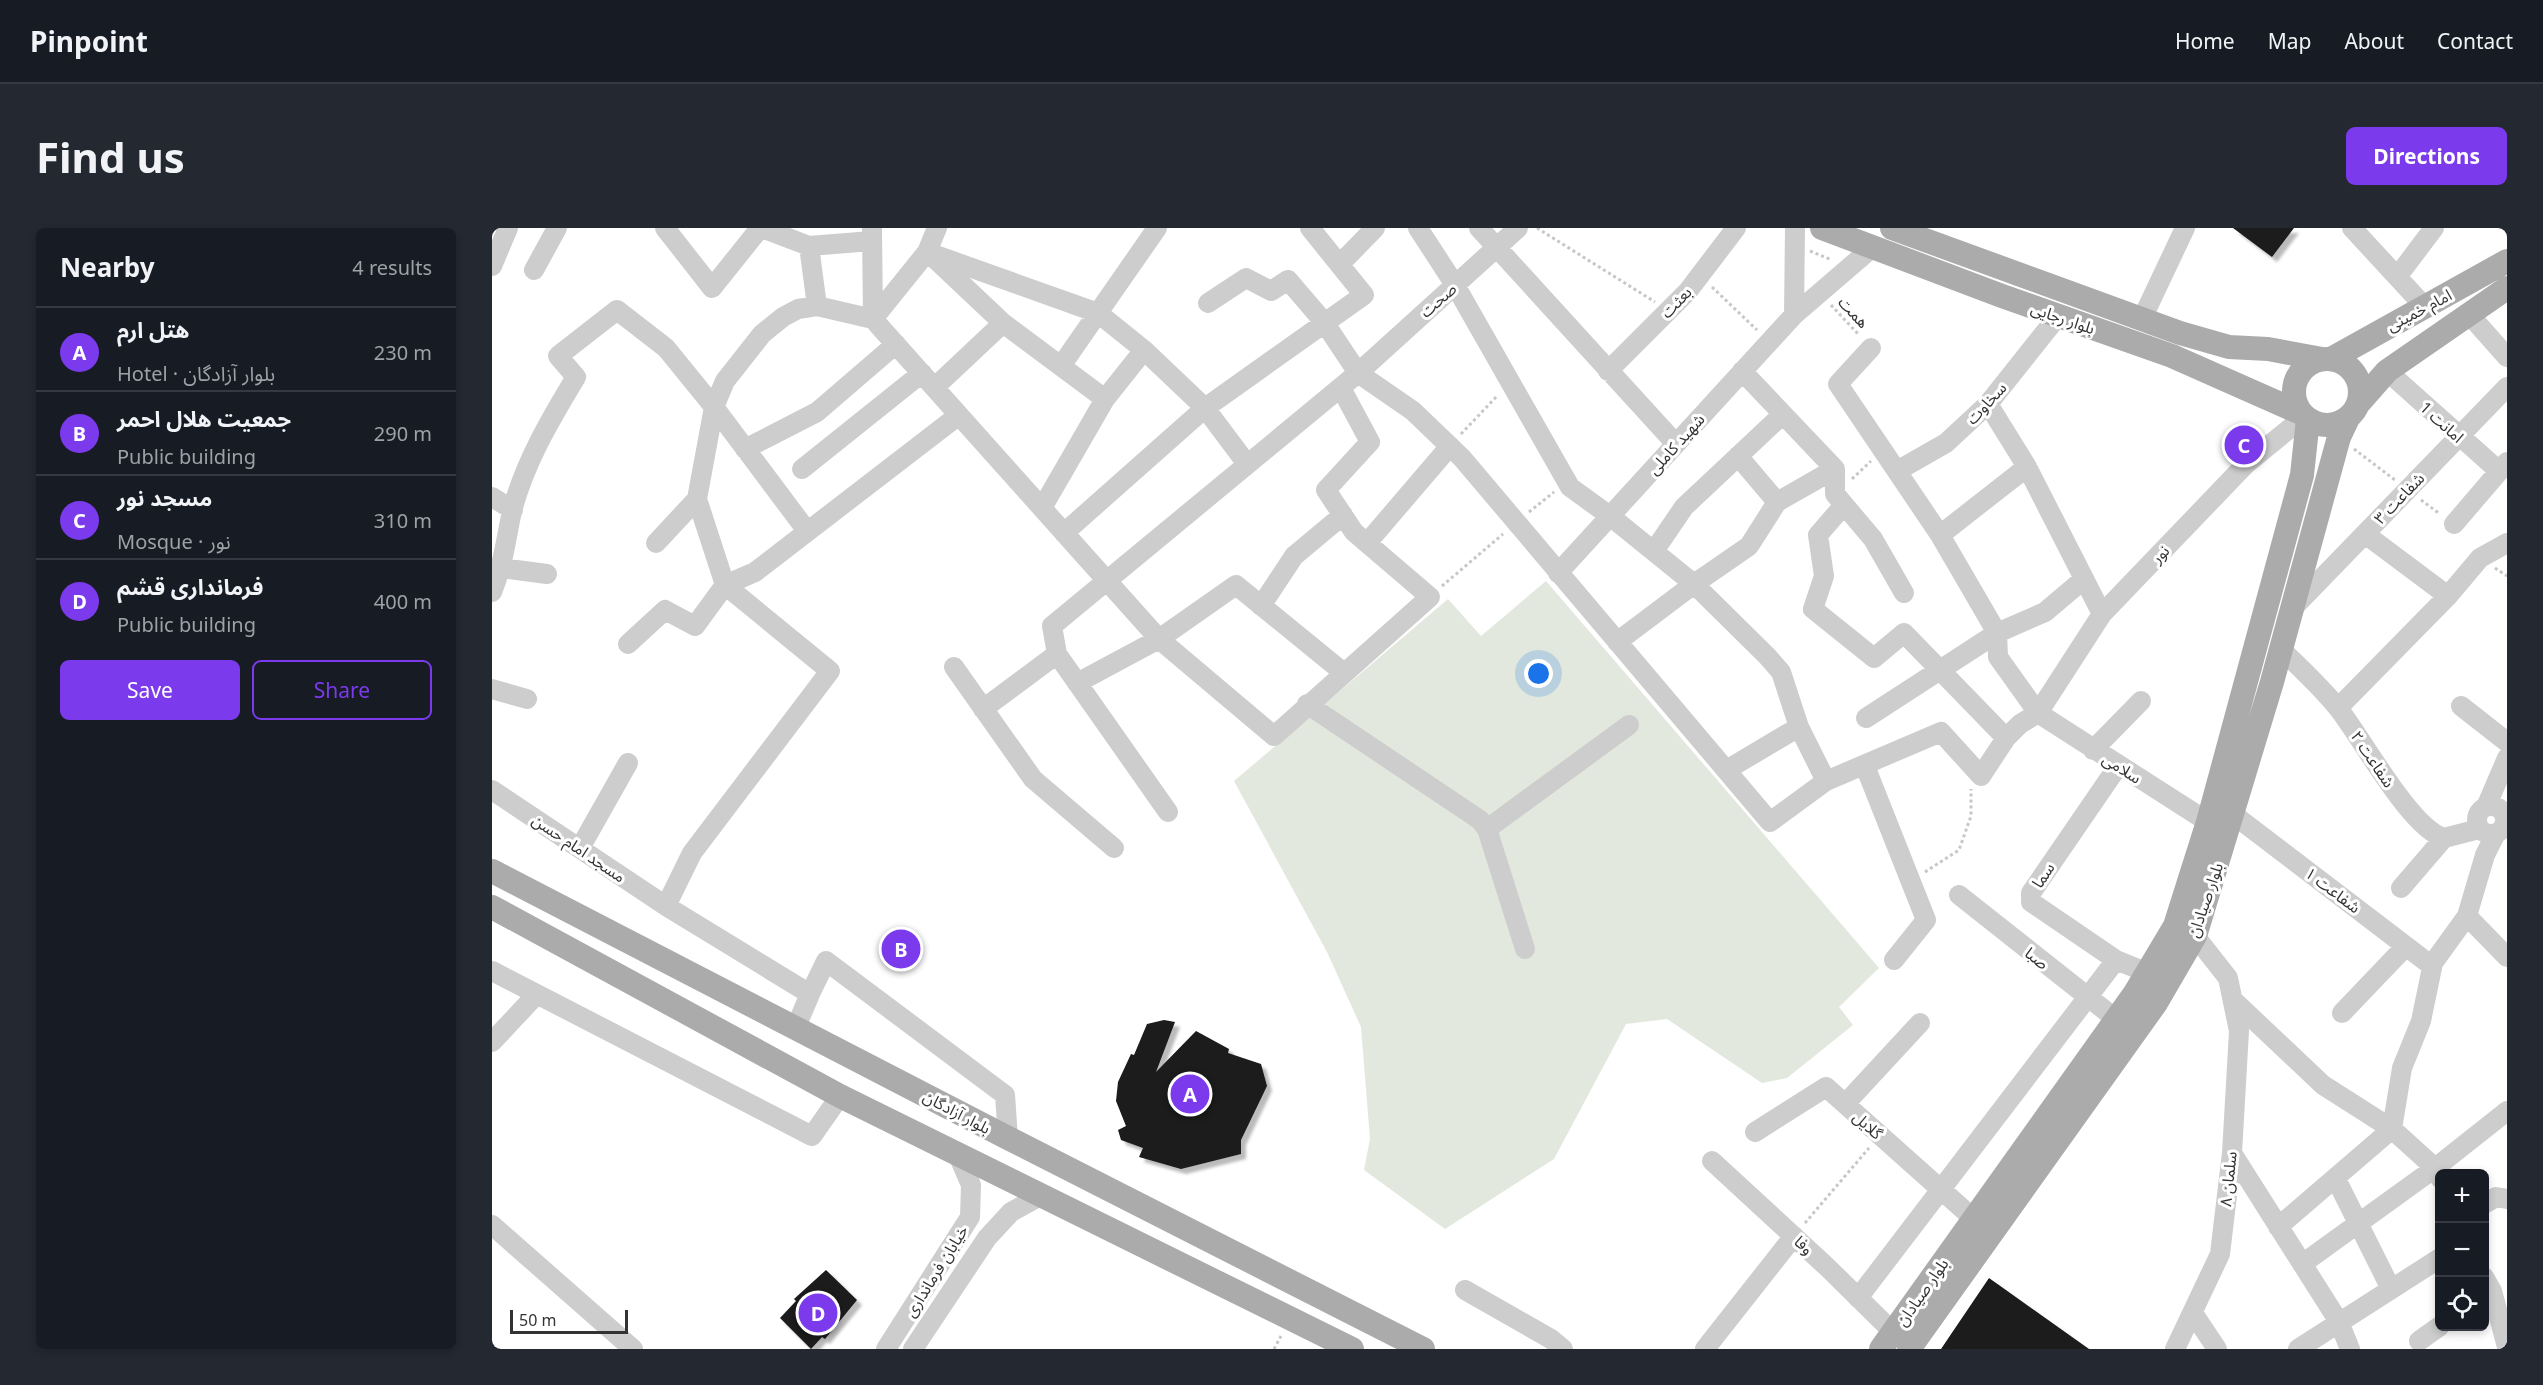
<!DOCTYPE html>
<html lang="en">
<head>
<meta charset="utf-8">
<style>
  :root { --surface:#171b24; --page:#242831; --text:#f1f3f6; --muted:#9ea1a6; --line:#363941; --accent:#7c3aed }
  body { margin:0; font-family:"Noto Sans","Noto Sans Arabic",sans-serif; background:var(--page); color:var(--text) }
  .controls { position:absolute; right:18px; bottom:18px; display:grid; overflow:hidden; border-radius:9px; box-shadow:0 3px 9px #0003 }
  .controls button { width:54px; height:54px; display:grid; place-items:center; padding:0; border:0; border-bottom:2px solid var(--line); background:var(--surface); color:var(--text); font:30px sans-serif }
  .scale { position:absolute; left:18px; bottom:15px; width:118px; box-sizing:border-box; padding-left:6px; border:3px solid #333; border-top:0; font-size:16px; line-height:21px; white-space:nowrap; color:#333; -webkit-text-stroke:4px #fff; paint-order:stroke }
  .you { position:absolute; left:1047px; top:446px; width:21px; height:21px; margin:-15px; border:4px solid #fff; border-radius:50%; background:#1a73e8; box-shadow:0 0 0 9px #1a73e833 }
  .badge { display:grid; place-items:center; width:39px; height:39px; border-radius:50%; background:var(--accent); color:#fff; font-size:20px; font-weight:700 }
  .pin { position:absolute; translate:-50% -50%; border:3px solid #fff; box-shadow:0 2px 6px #0006 }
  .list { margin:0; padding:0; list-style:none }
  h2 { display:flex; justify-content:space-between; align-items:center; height:78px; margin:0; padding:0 24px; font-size:26px }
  h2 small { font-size:20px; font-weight:400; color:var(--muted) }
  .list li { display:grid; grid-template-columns:39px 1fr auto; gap:18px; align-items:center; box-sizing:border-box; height:84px; padding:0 24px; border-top:2px solid var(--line) }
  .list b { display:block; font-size:22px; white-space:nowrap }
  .list p { margin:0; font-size:20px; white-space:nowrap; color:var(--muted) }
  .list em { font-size:20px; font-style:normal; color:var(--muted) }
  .actions { display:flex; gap:12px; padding:18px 24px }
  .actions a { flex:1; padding:14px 0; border:2px solid var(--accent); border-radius:9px; text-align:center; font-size:21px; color:var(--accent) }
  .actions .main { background:var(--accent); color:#fff }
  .icon { flex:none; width:33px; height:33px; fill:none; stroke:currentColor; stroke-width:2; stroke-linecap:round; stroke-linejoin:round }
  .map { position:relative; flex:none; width:2015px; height:1121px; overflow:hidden; border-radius:9px }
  header { display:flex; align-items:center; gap:36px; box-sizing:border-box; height:84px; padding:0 30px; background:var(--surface); border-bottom:2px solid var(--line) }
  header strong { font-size:28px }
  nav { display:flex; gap:33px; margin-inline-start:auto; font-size:21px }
  .intro { display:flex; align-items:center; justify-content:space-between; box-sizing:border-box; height:144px; padding:0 36px }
  h1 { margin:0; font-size:42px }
  .button { padding:15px 27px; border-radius:9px; background:var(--accent); color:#fff; font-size:21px; font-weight:700 }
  main { display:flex; gap:36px; padding:0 36px }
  aside { flex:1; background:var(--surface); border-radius:9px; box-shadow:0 3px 9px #0003 }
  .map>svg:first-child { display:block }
</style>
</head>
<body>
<header>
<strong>Pinpoint</strong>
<nav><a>Home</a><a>Map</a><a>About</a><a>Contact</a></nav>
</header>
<div class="intro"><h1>Find us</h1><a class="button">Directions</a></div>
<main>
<aside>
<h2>Nearby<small>4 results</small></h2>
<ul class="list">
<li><span class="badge">A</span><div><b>هتل ارم</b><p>Hotel · بلوار آزادگان</p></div><em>230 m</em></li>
<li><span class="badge">B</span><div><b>جمعیت هلال احمر</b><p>Public building</p></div><em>290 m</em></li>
<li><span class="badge">C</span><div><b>مسجد نور</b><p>Mosque · نور</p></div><em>310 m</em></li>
<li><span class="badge">D</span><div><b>فرمانداری قشم</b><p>Public building</p></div><em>400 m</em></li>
</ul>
<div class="actions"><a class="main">Save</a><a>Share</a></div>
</aside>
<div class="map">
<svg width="2015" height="1121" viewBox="0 0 2015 1121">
  <defs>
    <filter id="shadow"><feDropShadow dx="5" dy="5" stdDeviation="1.5" flood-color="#0004"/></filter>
  </defs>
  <rect width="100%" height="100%" fill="#fff"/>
  <path fill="#e2e8dd" d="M1054,353L1387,740L1347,779L1361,797L1295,850L1270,855L1175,791L1134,796L1062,931L953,1001L872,942L878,911L869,799L835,724L742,553L956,371L989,408Z"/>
  <path fill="#1a1a1a" filter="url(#shadow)" d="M1741,0H1802L1780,29Z
    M1752,200L1765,211L1745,228L1735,221Z
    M672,792L683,794L664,844L704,803L737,821L736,825L769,836L775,858L749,912V926L689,941L647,929L651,920L629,912L626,902L634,898L624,873L626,854L639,826L642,827L655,796Z
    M334,1042L365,1072L333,1111L330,1109L319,1121L288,1090L304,1073L302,1071Z
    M1497,1050L1597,1121H1449Z"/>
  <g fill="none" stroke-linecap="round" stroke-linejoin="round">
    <path stroke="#c7c7c7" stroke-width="3" stroke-dasharray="3 3" stroke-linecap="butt" d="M1045,0L1163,74
      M1318,23L1340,32
      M1220,59L1265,102
      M1339,77L1367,107
      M969,206L1006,167
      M1862,221L1903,252
      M1360,251L1379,233
      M1929,272L1948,286
      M1037,284L1062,264
      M2003,340L2015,348
      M950,358L1011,306
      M1433,644L1467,622L1479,588V561
      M1313,995L1377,920
      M782,1121L789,1108"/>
    <path stroke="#cdcdcd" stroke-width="20" d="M173,0L220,60L268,0
      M270,0L317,18
      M380,0L381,91
      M926,0L963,57L1078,259L1118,288L1202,356L1275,428L1289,444L1307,499L1334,553
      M987,0L1184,216
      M1860,0L1932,78
      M435,24L606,85L652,122L713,180L755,236
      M441,29L511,95
      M848,36L883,0
      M0,38L16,0
      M42,42L65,0
      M1905,49L1942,0
      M716,75L754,50L779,63L796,52L832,94L866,145L1026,0
      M325,78L317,18L380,13
      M1976,85L2015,129
      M1302,87L1303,0
      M381,91L435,24L445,0
      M1650,91L1693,0
      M1379,120L1346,156L1448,307L1505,405L1506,429L1546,485L1716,594
      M569,138L665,0
      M1116,143L1196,63L1244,0
      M1250,143L1343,241V266L1381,311L1412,365
      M1895,143L2007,243
      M443,159L511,95L613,171L550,280
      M613,171L652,122
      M1496,176L1535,239L1610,386
      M253,221L325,184L404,116
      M1246,228L1285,274
      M310,241L430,145
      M1405,243L1454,215L1496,176L1566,88
      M0,269L21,282
      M1352,277L1326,307L1332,348L1321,381L1382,430L1412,405L1514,510
      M1962,296L2015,234
      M572,305L713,180L872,67L818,0
      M1873,306L1956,368
      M1448,307L1535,239
      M164,315L205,271
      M875,315L958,218
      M1162,323L1192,279L1291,186
      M10,340L55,346
      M1066,345L1302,87L1381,19
      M0,364C11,338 14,311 20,283C33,234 58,192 84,149L66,128L125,82L174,120L222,179L315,303
      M769,378L802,328L851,287
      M1800,381L2015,159
      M1125,414L1202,356L1257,318L1285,274L1343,241
      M136,416L173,382L203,398L233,357L263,344L467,187
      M1789,421C1808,440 1829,459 1846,480C1870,510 1918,600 1952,610L1987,601
      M565,426L676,584
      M462,439L541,551L622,620
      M585,455L667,411L744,357L852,445
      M0,461L35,471
      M815,476L988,592L995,601L1033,721
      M1969,478L2015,514
      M1846,480L1956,368L1988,330L2015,315
      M491,481L565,426L560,398L866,145L921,183L970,230L1278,594L1334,553L1449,504L1489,548L1514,510L1528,496L1546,485L1610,386L1754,236L1813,188
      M1374,490L1505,405L1553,384L1592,351
      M1601,522L1649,473
      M1373,538L1434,692L1402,732
      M1626,538L1539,665V674L1624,732L1656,745
      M1236,541L1307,499
      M0,562L174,678
      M1985 592a14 14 0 1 1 28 0a14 14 0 1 1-28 0Z
      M1994,579L2015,530
      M1742,587L1940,738
      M995,601L1137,497
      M88,620L136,535
      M1909,660L1952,610
      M1467,667L1624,791
      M1975,688L2015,729
      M0,743L320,908L348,868
      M318,766L334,733L513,867L516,910
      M1741,772L1831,857L1900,901L1910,840L1929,793L1941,735L1975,688L1993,627L2004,605
      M1850,785L1914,718
      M304,799L318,766L174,678L200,625L338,443L233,357L205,271L222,179L233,153L270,106L291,89L306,81L325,78L381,91L667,411L782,508L938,369L862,304L834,262L878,214L849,160
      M0,814L44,767
      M1353,876L1428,795
      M1263,904L1334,859L1482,991
      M1740,925L1847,1094L1858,1121
      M1220,933L1334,1038L1401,1104
      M1844,951L1899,1061
      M1992,976L2004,969L2015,971
      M0,997L141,1121
      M1786,999L1900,901L1943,940L1948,950
      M1810,1036L1943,940L2015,883
      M1992,1049L2000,1063L2015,1119
      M973,1062L1059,1111L1071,1121
      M1366,1070L1624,732
      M1701,1085L1725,1121
      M1927,1113L1948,1098
      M394,1121L478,989L479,957L466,927
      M421,1121L495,1010L519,984L548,968
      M1213,1121L1302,1008
      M1683,1121L1728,1026L1740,925L1747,803L1736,750L1703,708
      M1806,1121L1948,1030"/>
    <path stroke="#ababab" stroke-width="24" d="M1330,0L1510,68L1680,128L1809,185
      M1400,0L1688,105L1737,119L1776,121L1830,131
      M1839,131L2015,33
      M1802 164a33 33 0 1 1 66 0a33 33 0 1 1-66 0Z
      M1866,176L1895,143L2015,60
      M0,643L516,910L931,1121
      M0,679L348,868L860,1121
      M1389,1121L1643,765L1683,698L1716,594L1810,247L1816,191
      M1417,1121L1664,775L1703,708L1780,454L1847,209L1856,190"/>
  </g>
  <g text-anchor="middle" stroke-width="6" stroke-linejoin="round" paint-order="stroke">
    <g font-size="16" fill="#333" stroke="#fff">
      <text transform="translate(946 72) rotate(-42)" y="6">صحت</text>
      <text transform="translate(1184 74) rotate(-46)" y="6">بعثت</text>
      <text transform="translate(1927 82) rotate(-28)" y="6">امام خمینی</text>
      <text transform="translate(1362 84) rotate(47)" y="6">همت</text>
      <text transform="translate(1571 90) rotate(19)" y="6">بلوار رجایی</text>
      <text transform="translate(1494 175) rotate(-47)" y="6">سخاوت</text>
      <text transform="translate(1950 194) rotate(42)" y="6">امانت 1</text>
      <text transform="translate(1184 216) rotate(-48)" y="6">شهید کاملی</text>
      <text transform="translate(1907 270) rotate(-46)" y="6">شفاعت ۳</text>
      <text transform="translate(1668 326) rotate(-46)" y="6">نور</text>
      <text transform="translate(1881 531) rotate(56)" y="6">شفاعت ۲</text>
      <text transform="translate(1630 540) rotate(32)" y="6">سلامی</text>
      <text transform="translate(87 620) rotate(34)" y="6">مسجد امام حسن</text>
      <text transform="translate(1551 647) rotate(-56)" y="6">سما</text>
      <text transform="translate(1841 662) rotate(37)" y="6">شفاعت ۱</text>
      <text transform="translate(1713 672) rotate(-71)" y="6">بلوار صیادان</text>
      <text transform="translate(1545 730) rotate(38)" y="6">صبا</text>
      <text transform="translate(465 884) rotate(28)" y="6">بلوار آزادگان</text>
      <text transform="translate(1376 897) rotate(42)" y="6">گلایل</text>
      <text transform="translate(1736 951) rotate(-84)" y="6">سلمان ۸</text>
      <text transform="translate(1312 1017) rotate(43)" y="6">وفا</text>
      <text transform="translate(444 1043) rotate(-58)" y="6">خیابان فرمانداری</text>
      <text transform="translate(1430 1064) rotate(-55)" y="6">بلوار صیادان</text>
    </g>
  </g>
</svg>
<div class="controls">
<button>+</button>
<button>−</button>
<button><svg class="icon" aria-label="locate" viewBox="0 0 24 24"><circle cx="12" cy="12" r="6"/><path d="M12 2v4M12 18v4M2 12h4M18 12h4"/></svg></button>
</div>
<div class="scale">50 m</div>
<div class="you"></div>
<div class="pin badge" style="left:698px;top:866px">A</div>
<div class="pin badge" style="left:409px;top:721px">B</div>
<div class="pin badge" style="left:1752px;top:217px">C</div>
<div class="pin badge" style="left:326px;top:1085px">D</div>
</div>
</main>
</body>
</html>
